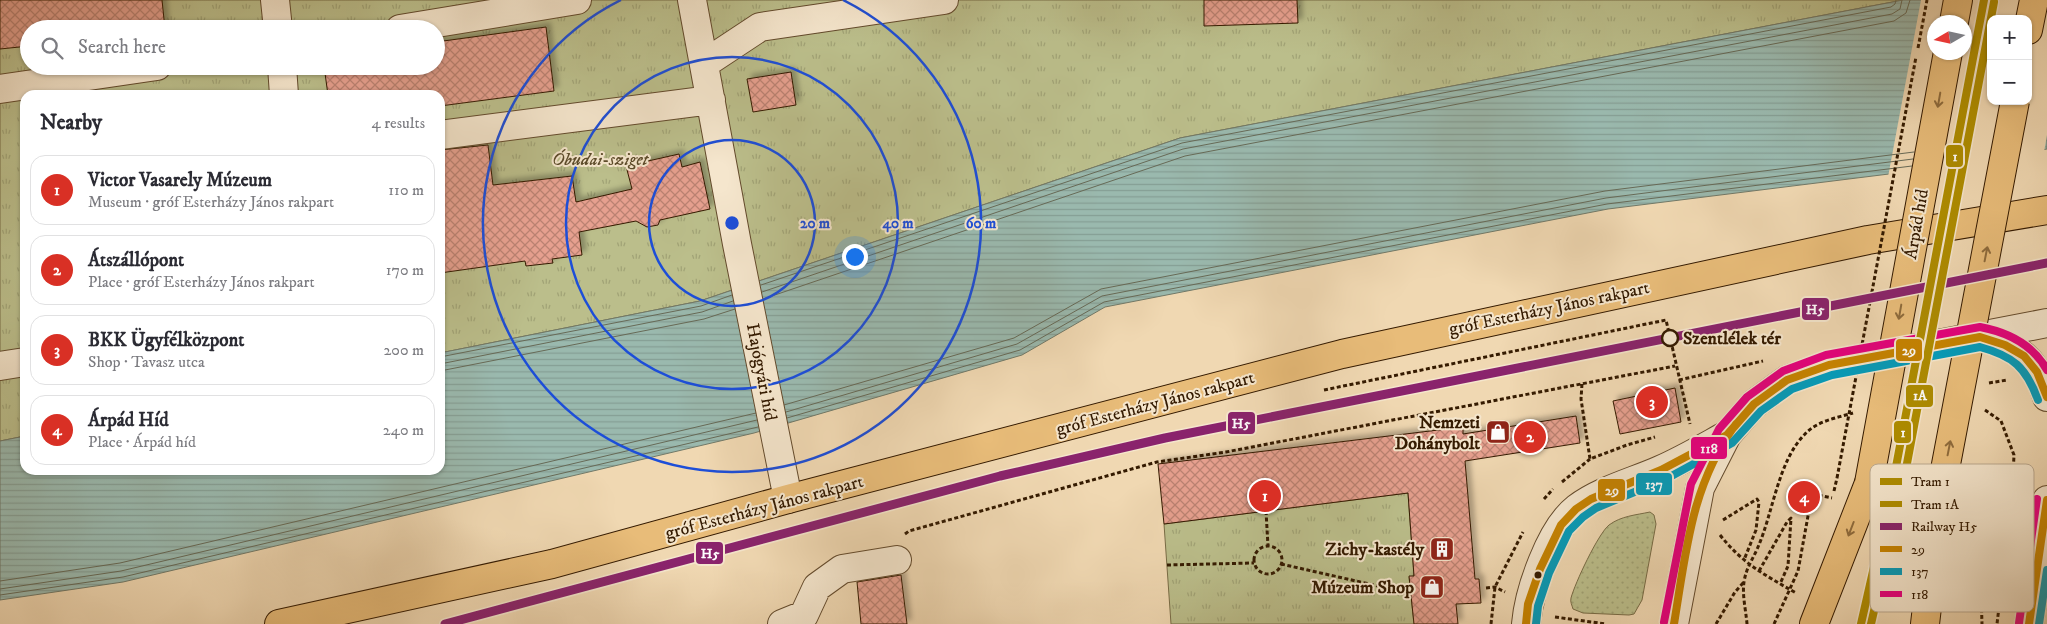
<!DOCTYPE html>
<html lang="en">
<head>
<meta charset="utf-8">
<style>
  :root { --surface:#fff; --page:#f7f7f7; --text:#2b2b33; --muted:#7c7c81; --line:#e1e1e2; --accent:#d93025 }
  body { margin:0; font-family:"IM FELL DW Pica",serif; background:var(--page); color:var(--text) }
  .controls { position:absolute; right:15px; top:15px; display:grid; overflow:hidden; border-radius:10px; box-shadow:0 1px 4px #0004 }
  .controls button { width:45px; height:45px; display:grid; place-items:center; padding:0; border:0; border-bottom:1px solid var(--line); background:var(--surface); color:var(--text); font:25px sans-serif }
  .compass { position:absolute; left:1927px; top:15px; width:45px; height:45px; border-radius:50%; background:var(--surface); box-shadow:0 1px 4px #0004; rotate:261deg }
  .you { position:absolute; left:854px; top:256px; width:18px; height:18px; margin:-12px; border:4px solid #fff; border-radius:50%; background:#1a73e8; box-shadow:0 0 0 8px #1a73e833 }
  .badge { display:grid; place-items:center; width:32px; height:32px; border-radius:50%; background:var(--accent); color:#fff; font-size:16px; font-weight:700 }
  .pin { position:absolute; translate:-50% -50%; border:2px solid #fff; box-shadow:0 1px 5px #0006 }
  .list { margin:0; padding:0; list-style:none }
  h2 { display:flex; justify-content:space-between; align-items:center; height:65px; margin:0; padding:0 20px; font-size:21px }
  h2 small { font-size:16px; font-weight:400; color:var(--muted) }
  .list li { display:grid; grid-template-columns:32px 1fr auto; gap:15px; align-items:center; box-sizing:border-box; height:70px; margin:0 10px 10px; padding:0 10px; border:1px solid var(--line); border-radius:15px }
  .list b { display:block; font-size:19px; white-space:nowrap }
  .list p { margin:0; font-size:16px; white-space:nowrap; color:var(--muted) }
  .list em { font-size:16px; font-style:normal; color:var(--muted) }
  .icon { flex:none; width:28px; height:28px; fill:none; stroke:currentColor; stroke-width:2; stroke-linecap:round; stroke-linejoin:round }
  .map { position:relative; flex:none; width:2047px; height:624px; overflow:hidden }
  .search { position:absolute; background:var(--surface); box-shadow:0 1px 4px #0004; left:20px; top:20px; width:425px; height:55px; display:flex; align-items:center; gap:12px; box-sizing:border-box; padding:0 18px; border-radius:28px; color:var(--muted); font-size:19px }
  .panel { position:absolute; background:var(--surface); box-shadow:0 1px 4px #0004; left:20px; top:90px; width:425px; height:385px; border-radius:15px }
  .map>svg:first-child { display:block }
</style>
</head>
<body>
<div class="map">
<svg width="2047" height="624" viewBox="0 0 2047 624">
  <defs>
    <pattern id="grass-dots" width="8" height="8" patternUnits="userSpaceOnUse" patternTransform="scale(1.25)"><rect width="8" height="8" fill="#bbbe8b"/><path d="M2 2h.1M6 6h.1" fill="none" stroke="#a1a376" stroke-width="1.8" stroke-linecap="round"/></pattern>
    <pattern id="park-tufts" width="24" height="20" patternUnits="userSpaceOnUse" patternTransform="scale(1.25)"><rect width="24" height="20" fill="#bbbe8b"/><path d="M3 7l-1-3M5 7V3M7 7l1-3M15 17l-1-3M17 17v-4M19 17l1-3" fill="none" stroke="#a1a376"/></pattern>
    <pattern id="water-rules" width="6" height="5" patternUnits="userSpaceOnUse" patternTransform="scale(1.25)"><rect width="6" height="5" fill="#9ab9ae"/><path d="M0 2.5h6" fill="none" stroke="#859e94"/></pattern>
    <pattern id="building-cross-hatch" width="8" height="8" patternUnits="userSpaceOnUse" patternTransform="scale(1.25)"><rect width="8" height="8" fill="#e6a08f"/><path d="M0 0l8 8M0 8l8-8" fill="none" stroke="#bb8272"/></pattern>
    <filter id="shadow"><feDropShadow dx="4.5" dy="-4.5" stdDeviation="2.5" flood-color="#0004"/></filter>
  </defs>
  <rect width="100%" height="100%" fill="#f0d8b2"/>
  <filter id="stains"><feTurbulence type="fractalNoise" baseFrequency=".004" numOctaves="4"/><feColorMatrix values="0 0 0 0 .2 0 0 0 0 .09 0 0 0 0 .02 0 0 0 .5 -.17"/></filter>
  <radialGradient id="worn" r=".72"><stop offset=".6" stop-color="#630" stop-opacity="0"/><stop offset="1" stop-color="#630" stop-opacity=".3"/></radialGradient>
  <path fill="url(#grass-dots)" stroke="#786c46" d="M1650,512L1654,515L1656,524L1642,600L1634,614L1629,615L1583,613L1573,609C1572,605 1570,602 1571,598C1575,583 1598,534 1609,525C1621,516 1636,515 1650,512Z"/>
  <path fill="url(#park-tufts)" stroke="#786c46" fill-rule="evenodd" d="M0,0H1903L1180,138L700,301L440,353V95H25V436L0,441ZM29,29H436V66H29Z
    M1408,493L1414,576L1409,577L1414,624H1171L1164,524Z"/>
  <path fill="url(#water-rules)" stroke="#717968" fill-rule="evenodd" d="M1903,0H2047V149L1905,172L1608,209L1105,307L1022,355L754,433L123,582L0,600V441L25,436V470H440V353L700,301L1180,138ZM1991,19H2028V101H1991ZM1934,22H1964V52H1934Z"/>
  <path fill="#f0d8b2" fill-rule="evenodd" d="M1921,0H2047V135L2044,152L1888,177ZM1991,19H2028V101H1991ZM1934,22H1964V52H1934Z"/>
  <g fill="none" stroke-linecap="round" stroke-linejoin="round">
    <path stroke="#676a57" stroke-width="1" d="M761,285L1182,143L1891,7L1895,4L1896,0
      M762,292L1183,149L1892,14L1900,9L1902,0
      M763,299L1185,156L1894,21L1906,13L1910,0
      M440,357L701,306L732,295
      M440,364L702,312L733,301
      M440,371L704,319L735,309
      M784,405L1014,338L1101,289L1605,191L1914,152
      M786,412L1017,344L1102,296L1606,198L1913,159
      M787,418L1020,350L1104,302L1607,204L1912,166
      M0,581L120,563L756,413
      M0,589L121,571L757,420
      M0,595L123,577L758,427"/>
  </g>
  <path fill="url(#building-cross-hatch)" stroke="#341a00" filter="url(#shadow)" d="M0,0H162L165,29H29V46L0,49Z
    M1204,0H1297L1298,23L1204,26Z
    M546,27L554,91L440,106V95H328L324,66H436V42Z
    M791,72L796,105L753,112L747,79Z
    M488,145L493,185L572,176L576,202L632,189L626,166L679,154L682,167L700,162L710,209L660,220L658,225L647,227L636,221L579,232L582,255L552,259L553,263L526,266L525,261L440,273V150Z
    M1675,388L1681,422L1620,434L1613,401Z
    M1576,416L1580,443L1465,461L1475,579H1479L1481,603L1456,604L1458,624H1414L1409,576H1414L1408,493L1164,524L1158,464L1463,427V434Z
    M901,575L907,624H861L857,582Z"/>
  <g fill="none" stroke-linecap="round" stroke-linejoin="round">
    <defs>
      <path id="minor" d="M275,0L278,29
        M692,0L737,244L788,499
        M400,29L577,0
        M704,64L760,27L944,0
        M282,66L284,95
        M0,89L157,66
        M440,135L711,100
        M1981,337C2018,346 2036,359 2047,397
        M0,366L25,362
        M804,615L817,587L842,569L897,560
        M782,624L804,615
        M1526,624C1529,591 1550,529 1577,508C1601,490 1633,482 1660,470C1683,460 1705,447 1727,435
        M1674,624L1700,488L1727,435L1754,404L1787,380L1829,365L2047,323
        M2029,624L2047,500"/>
      <path id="major" d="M1954,22L1958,0
        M2028,30L2034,0
        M279,624L552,564L788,499L1342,354L1868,240L2047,210
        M1814,624L1869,483
        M1925,624L1940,496"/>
    </defs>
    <use href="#minor" stroke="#634a2c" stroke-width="30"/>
    <use href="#major" stroke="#341a00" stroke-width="30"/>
    <path stroke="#341a00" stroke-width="3" stroke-dasharray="4 2.5" stroke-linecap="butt" d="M1679,380L1763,361
      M1989,383L2007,380
      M1582,384L1581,399L1590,459L1627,445L1655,437
      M1324,390L1666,320L1690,424
      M1912,397L1931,394
      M1985,410L2001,421L2014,455L2012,497L1997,624
      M1562,482L1590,459
      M1834,491L1837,478
      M1544,499L1553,489
      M1266,511L1268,546
      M1723,520L1757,499L1759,502L1756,530L1744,560
      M1966,523L1979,524L1982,624
      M905,534L909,531L1157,462L1226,452L1675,366
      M1720,535C1743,564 1765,575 1796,593
      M1254 560a14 14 0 1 1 28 0a14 14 0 1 1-28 0Z
      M1281,564L1387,588L1411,591
      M1167,565L1254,563
      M1759,571L1787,522L1791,518L1788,566L1780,584
      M1486,588L1495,587L1505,592
      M1555,617L1606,624
      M1491,624L1495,587L1523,532
      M1716,624L1735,592L1744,582
      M1747,624C1746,611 1742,595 1744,582C1746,568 1753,559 1758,547C1773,513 1778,461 1805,434C1817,421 1836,418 1853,413
      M1774,624L1798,571L1812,494L1832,498"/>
    <use href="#minor" stroke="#f5e6cd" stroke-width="28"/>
    <use href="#major" stroke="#e8bc79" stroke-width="28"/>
    <defs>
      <path id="major-bridge" d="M1869,483L1948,52
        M1940,496L2015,101"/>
    </defs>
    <use href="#major-bridge" stroke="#341a00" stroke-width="30" stroke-linecap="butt"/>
    <path stroke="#341a00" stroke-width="3" stroke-dasharray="4 2.5" stroke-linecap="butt" d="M1918,48L1927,0
      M1837,478L1916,57"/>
    <use href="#major-bridge" stroke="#e8bc79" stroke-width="28"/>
    <defs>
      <path id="bus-1" d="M1526,624L1528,604L1540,569L1561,525L1576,509L1591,499L1661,470L1727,435L1754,404L1787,380L1829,365L1980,337L2005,345L2024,356L2037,372L2047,397
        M1674,624C1686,552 1691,485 1736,424
        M2029,624L2047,500"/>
      <path id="bus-2" d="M1536,624L1538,606L1549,573L1569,531L1583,517L1596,508L1666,479L1732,443L1761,411L1792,389L1832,375L1980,347C2013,356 2026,367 2038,400
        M2039,624L2047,570"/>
      <path id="bus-3" d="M1664,622L1691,484L1719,429L1747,397L1783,371L1826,355L1980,327C2007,332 2033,345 2047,370
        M2019,623L2037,499"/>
    </defs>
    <use href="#bus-1" stroke="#f5e6cd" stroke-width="11"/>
    <use href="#bus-2" stroke="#f5e6cd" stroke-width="11"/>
    <use href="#bus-3" stroke="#f5e6cd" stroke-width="11"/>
    <use href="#bus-1" stroke="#c68300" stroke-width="8"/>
    <use href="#bus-2" stroke="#059bb9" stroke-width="8"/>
    <use href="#bus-3" stroke="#e5007d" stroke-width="8"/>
    <defs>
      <path id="rail-1" d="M445,624L1000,476L1165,438L2047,263"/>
    </defs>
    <use href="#rail-1" stroke="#f5e6cd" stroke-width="12"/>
    <use href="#rail-1" stroke="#8a236c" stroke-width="9"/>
    <defs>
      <path id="tram-1" d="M1861,624L1892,488L1984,0"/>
      <path id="tram-2" d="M1871,624L1902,490L1994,2"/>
    </defs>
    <use href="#tram-1" stroke="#f5e6cd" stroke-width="11"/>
    <use href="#tram-2" stroke="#f5e6cd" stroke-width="11"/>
    <use href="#tram-1" stroke="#ae8c00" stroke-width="8"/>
    <use href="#tram-2" stroke="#ae8c00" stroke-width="8"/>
  </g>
  <defs><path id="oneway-shaft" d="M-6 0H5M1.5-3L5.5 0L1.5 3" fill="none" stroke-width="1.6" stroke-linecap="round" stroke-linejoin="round" transform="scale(1.25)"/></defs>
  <g stroke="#8e6b3c">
    <use href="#oneway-shaft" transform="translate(1939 100) rotate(100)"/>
    <use href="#oneway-shaft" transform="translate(1986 254) rotate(-79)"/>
    <use href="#oneway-shaft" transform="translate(1900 312) rotate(100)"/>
    <use href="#oneway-shaft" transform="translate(1949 448) rotate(-79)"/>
    <use href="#oneway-shaft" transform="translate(1851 529) rotate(111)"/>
  </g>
  <g fill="none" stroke="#1d4ed8" stroke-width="2.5">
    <circle cx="732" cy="223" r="83"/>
    <circle cx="732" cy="223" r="166"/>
    <path d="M843 0A249 249 0 1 1 621 0"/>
  </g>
  <defs>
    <symbol id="shop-square" viewBox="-11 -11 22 22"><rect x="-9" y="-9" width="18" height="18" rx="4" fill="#8f2418" stroke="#f5e6cd"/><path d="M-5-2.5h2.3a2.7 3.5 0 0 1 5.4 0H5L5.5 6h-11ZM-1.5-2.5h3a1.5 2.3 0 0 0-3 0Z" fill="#fff"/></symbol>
    <symbol id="building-square" viewBox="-11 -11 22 22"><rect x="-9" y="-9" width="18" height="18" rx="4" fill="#8f2418" stroke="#f5e6cd"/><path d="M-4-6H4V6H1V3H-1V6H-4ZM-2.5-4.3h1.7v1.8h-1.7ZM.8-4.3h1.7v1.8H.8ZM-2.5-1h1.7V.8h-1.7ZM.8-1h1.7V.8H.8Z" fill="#fff"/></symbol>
  </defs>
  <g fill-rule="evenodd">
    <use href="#shop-square" x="1484" y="418" width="28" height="28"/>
    <use href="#building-square" x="1428" y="535" width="28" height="28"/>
    <use href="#shop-square" x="1418" y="573" width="28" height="28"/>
  </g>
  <circle fill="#f5e6cd" stroke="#341a00" stroke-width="2.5" cx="1670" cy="338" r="8"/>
  <circle fill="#341a00" stroke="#f5e6cd" stroke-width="2" cx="1538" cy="575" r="4.5"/>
  <g text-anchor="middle" stroke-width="4" stroke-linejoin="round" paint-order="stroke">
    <g font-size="18" font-style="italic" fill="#5c4b2a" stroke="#f5e6cd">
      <text x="600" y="165">Óbudai-sziget</text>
    </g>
    <g font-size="18" fill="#341a00" stroke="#f5e6cd">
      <text transform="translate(1916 224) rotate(-80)" y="6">Árpád híd</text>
      <text transform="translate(1549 308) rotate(-12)" y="6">gróf Esterházy János rakpart</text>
      <text transform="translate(762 372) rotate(79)" y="6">Hajógyári híd</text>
      <text transform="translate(1155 403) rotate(-15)" y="6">gróf Esterházy János rakpart</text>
      <text transform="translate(764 507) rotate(-15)" y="6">gróf Esterházy János rakpart</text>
    </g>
    <g font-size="18" font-weight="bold" fill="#341a00" stroke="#f5e6cd" text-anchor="start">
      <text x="1683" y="344">Szentlélek tér</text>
    </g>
    <g font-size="18" font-weight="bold" fill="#341a00" stroke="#f5e6cd" text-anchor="end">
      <text x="1480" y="428">Nemzeti<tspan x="1480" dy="21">Dohánybolt</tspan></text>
      <text x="1424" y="555">Zichy-kastély</text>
      <text x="1414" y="593">Múzeum Shop</text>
    </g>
  </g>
  <rect x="1870" y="464" width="164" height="148" rx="8" fill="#f5e6cd" stroke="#bba990" stroke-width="1"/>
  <rect x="1880" y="478" width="22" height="7" fill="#ae8c00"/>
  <rect x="1880" y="501" width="22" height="6" fill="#ae8c00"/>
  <rect x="1880" y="523" width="22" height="7" fill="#8a236c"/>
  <rect x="1880" y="546" width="22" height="6" fill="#c68300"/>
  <rect x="1880" y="568" width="22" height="7" fill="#059bb9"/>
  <rect x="1880" y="591" width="22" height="6" fill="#e5007d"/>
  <g font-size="14" fill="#341a00">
    <text x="1911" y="486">Tram 1</text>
    <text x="1911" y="509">Tram 1A</text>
    <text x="1911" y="531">Railway H5</text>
    <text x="1911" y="554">29</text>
    <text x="1911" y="576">137</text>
    <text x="1911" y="599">118</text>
  </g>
  <circle cx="732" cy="223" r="8" fill="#1d4ed8" stroke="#f5e6cd" stroke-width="2.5"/>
  <g font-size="15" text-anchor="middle" font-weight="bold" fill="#1d4ed8" stroke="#f5e6cd" stroke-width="4" stroke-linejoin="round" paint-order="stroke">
    <text x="815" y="228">20 m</text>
    <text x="898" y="228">40 m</text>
    <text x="981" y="228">60 m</text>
  </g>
  <g stroke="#f5e6cd" stroke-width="2">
    <rect x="1945" y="144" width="19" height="24" rx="5" fill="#ae8c00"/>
    <rect x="1801" y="297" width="29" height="24" rx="5" fill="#8a236c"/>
    <rect x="1895" y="338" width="28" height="24" rx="5" fill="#c68300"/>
    <rect x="1905" y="384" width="29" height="24" rx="5" fill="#ae8c00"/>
    <rect x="1227" y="411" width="29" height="24" rx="5" fill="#8a236c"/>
    <rect x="1893" y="420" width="19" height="24" rx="5" fill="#ae8c00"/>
    <rect x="1690" y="436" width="38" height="24" rx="5" fill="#e5007d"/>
    <rect x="1635" y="472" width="38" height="24" rx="5" fill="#059bb9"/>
    <rect x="1597" y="478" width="29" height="24" rx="5" fill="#c68300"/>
    <rect x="695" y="541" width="29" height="24" rx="5" fill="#8a236c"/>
  </g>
  <g font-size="14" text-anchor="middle" font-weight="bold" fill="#fff">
    <text x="1955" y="161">1</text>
    <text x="1815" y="314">H5</text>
    <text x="1909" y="355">29</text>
    <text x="1920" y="400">1A</text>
    <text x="1241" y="428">H5</text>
    <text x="1903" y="437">1</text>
    <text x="1709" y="453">118</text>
    <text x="1654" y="489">137</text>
    <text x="1612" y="495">29</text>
    <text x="710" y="558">H5</text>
  </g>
  <rect width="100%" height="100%" filter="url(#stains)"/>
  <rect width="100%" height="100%" fill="url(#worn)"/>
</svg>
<div class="controls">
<button>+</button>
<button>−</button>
</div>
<svg class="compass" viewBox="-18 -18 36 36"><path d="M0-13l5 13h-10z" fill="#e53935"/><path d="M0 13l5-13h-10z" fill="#7c7c81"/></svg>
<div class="you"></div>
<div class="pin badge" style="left:1265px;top:496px">1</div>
<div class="pin badge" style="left:1530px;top:437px">2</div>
<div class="pin badge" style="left:1652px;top:402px">3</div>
<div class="pin badge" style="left:1804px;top:497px">4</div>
<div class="search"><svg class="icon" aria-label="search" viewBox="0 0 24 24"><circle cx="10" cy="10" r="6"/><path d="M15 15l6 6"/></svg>Search here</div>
<section class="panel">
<h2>Nearby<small>4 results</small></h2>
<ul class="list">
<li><span class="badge">1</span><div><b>Victor Vasarely Múzeum</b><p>Museum · gróf Esterházy János rakpart</p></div><em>110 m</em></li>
<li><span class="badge">2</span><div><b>Átszállópont</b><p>Place · gróf Esterházy János rakpart</p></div><em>170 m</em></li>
<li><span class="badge">3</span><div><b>BKK Ügyfélközpont</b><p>Shop · Tavasz utca</p></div><em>200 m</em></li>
<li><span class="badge">4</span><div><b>Árpád Híd</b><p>Place · Árpád híd</p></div><em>240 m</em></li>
</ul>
</section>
</div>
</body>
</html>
